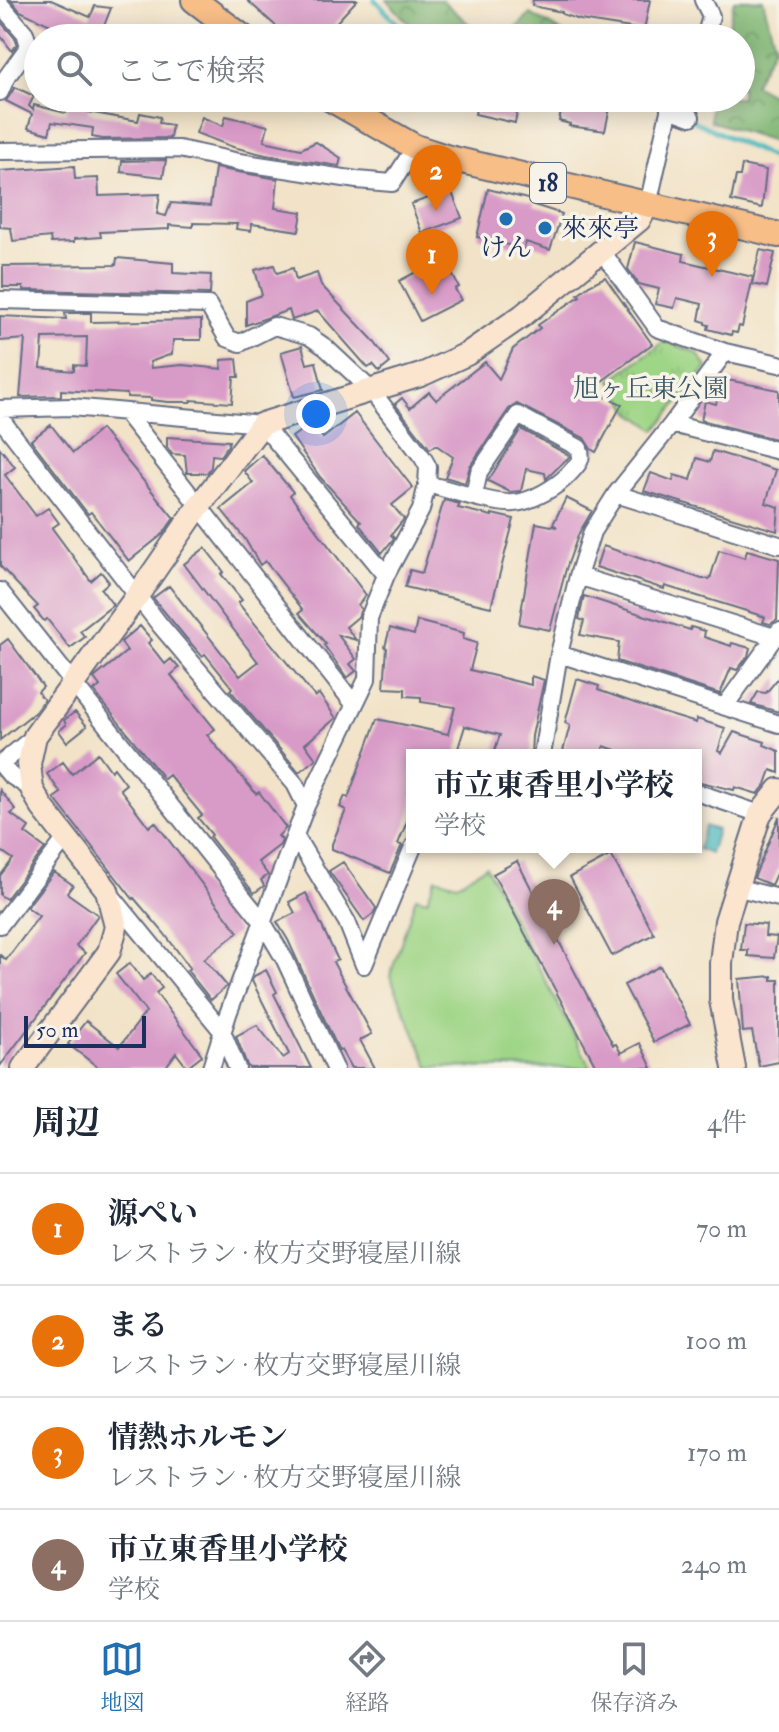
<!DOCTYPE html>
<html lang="ja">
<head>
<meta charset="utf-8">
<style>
  :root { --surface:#fff; --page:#f6f6f7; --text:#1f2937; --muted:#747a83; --line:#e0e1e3; --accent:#1f6fb2 }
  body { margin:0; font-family:"IM FELL Double Pica","Noto Serif JP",serif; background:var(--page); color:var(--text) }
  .scale { position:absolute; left:24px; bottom:20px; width:122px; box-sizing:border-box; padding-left:8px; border:4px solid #1b2f5e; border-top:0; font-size:22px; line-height:28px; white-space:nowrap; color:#1b2f5e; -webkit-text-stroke:6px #f7f3e8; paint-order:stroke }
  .you { position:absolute; left:316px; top:414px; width:28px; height:28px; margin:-20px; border:6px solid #fff; border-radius:50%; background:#1a73e8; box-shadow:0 0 0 12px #1a73e833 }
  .badge { display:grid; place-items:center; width:52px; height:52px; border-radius:50%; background:var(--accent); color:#fff; font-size:26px; font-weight:700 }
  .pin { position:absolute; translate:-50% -66px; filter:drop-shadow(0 2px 4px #0008) }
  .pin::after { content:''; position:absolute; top:42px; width:28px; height:24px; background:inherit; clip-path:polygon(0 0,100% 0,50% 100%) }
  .popup { position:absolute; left:406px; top:749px; width:296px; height:104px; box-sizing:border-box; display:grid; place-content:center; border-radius:0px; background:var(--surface); filter:drop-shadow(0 2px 6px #0005); font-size:26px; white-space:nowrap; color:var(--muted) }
  .popup b { font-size:30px; color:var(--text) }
  .popup::after { content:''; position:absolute; left:50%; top:100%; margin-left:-16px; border:16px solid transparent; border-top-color:var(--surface) }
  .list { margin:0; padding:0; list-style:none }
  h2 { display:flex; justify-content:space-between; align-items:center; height:104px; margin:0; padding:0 32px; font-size:34px }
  h2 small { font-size:26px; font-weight:400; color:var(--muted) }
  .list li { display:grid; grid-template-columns:52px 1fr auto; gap:24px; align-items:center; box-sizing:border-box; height:112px; padding:0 32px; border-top:2px solid var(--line) }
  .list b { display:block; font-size:30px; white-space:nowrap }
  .list p { margin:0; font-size:26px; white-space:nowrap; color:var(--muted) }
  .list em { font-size:26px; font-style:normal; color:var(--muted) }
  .icon { flex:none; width:44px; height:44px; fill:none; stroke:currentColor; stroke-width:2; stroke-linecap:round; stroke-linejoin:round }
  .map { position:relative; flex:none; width:779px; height:1068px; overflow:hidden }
  .search { position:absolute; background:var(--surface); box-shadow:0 4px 20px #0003; left:24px; right:24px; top:24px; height:88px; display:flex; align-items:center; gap:20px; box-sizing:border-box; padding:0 28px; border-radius:44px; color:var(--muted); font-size:30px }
  .sheet { height:552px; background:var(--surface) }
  nav { display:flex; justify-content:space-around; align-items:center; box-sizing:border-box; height:112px; border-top:2px solid var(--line); background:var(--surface); font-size:22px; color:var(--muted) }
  nav a { display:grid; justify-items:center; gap:4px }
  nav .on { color:var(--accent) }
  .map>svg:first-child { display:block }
</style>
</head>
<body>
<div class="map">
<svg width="779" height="1068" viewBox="0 0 779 1068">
  <defs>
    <pattern id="forest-crowns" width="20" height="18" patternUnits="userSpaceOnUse" patternTransform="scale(2)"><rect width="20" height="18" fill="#7fb673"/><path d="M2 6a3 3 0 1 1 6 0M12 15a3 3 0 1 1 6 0" fill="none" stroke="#679462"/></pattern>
    <pattern id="park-tufts" width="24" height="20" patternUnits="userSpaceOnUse" patternTransform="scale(2)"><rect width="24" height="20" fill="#9fd586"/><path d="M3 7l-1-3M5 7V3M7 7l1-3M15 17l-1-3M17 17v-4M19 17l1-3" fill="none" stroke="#88b776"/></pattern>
  </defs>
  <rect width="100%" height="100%" fill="#f7f3e8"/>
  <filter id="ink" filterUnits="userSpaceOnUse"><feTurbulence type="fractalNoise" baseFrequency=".0125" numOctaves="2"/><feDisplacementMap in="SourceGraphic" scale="16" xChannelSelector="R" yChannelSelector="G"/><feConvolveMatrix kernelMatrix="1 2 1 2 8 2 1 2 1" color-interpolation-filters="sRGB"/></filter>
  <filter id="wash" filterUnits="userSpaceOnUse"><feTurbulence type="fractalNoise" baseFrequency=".006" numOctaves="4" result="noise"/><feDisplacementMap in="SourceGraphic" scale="32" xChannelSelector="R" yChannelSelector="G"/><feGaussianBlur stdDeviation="1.8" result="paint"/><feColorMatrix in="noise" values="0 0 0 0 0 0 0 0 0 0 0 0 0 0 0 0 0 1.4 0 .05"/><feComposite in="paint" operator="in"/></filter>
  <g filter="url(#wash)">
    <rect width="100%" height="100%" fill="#f2e3c8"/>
    <path fill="#9fd586" stroke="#5d8272" stroke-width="2" d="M486,866L591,1068L429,1067L390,976L416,897L427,900L436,878L457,884Z"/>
    <path fill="url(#forest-crowns)" stroke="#4d7268" stroke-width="2" d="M387,0H442L485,38H422Z
      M734,0H763L775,45L754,84L779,98V143L710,121L711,98H741V38H726Z
      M531,14L573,38H505Z"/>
    <path fill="url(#park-tufts)" stroke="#5d8272" stroke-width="2" d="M665,341L697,353L707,367L656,430L631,412L611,380Z"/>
    <path fill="#47b7be" stroke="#31738e" stroke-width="2" d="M705,826L717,830L710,854L698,849Z"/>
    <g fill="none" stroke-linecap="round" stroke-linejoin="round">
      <path stroke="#47b7be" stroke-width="5" d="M375,0L411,38
        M692,120L779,161"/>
    </g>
    <g id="blocks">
      <path fill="#d89ac7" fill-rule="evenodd" d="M11,0H51L90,17L95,6L111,8L100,36L78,27L74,36L20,11Z
        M247,0H357L322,38H289Z
        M533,0H650L644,30L580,20L562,14V12L532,6Z
        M0,21L15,38L17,44L12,51L0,35Z
        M15,87L34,96L29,106L33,110L34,105L66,113L68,98H90L88,112L138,121L140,113L160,117L159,123L172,125L170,138L103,139L92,137L93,128L52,122L49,134L28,128L32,114L6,101Z
        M478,98H520L515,123L475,114Z
        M564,98H612L605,131L569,126L570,124L559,121Z
        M226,116L268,126L264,141L301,149L316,142L341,158L339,166L266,155L233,147L196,133L202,117L223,126Z
        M166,160L163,177L121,172L122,161Z
        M742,165L766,170L762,208L731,201L736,176H740Z
        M74,166L75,179L98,178L99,196L160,194L157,214L166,216L171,203L210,206L215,168L278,179L275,208L302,212L299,231L252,224L251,231L236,229L237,224L193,223V227L169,225V229L100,232L101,237L74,239V242L51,243L50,237L13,241L11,228L0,227V171Z
        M488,189L535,201L534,205L562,214L550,250L526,242L524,249L477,237Z
        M451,190L462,218L422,233L411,204Z
        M635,242L684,254L683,261L753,277L742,327L739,326L737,333L732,332L731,335L708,329L709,325L705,324V322L699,320L702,304L677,298L674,308L655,304L659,289L639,284L628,269Z
        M760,250L775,253L767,287L752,284Z
        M117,258L173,263V273L211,275L210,294L23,290V287H3V266L116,265Z
        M439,260L445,270L449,268L459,287L455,289L461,300L420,321L399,281Z
        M274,265L277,273L293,268L296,280L317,273L321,285L372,339L390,363L379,372L373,365L368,368L318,311L292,320L289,310L246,325V301L262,295L255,270Z
        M605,277L652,344L590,390L622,404L596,452L591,449L584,438L517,404L509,409L470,466L465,483L445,477L453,457L436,445L430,449L395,404L402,398L410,408L429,392L436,400L485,362L499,379L513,349L540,328L538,325L580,296L578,294L589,285Z
        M65,313H91V322L201,320V340H173L172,354L150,362L151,368L182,365L222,369L221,360L237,359L239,377H234L232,403L191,400V402H168L151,400V398L127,397V394L61,390V396L20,397L25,339L0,341V316L66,319ZM87,337L86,366L74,365V371L41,368L43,338Z
        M302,346L307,364L316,362L323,390L294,397L281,352Z
        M722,379L779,390V440L701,420L705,401L716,404Z
        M355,413L413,488L392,505L404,519L391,535L394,538L382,553L359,524L361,522L320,477L292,437L312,423L323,438Z
        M51,425L73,453L101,429L174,518L163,534L129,561L91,512L88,514L31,440Z
        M521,429L570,456L546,479L545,473L526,469L521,491L510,492L488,481Z
        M167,437L229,441L228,445L220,456L212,455L211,467L207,473H187L185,455L172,454L167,447Z
        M0,448L15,467L5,475L36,516L48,508L59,523L52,528L91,581L101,572L109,582L101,589L113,605L80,631L85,637L70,648L47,619L44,621L34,609L38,606L0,566Z
        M713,451L776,470L766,503L779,507L777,531L644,491L651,473L673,481L674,475L691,480L697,458L710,462Z
        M262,455L293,492L290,495L366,595L358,605L361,609L358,617L346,627L356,640L338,635L356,659L350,664L356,671L347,678L324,645L326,644L299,613L303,610L265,561L260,565L245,539L221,509L253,483L244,471Z
        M566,498L592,511L579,533L566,569L550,630L519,624L536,523L557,527L553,524Z
        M444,500L460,504L458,508L492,516V514L514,519L491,607L405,587L410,570L422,573Z
        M603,546L702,579H710L719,550L745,558L747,550L779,559L777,620L770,624L763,622L765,617L740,609L665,586L664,589L596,567Z
        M205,548L224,572L221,574L242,600L238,603L315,697L319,694L336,718L305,744L316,759L299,772L230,690L232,688L205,654L202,656L186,638L153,598L169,586L240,676L258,662L184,564Z
        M584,596L690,630L691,627L705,631L704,637L731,646L732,643L750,648L748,656L737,670L731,668L720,694L617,661L619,642L580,635L584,621L579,619Z
        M417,621L464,633L463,639L477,643L470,670L531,685V676L544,680L532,736L531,755H493L500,735L465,726L456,755H412V809L398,844L402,845L390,873L332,849V844L346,810L340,807L345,796L348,798L377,719L448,734L455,707L421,702V697L405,696V689L384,688L387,648L385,647L390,628L414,635Z
        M140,626L152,640L148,643L165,664L171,659L179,668L171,675L215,729L207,735L256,794L259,792L286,828L278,836L282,840L280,845L258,862L268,875L261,880L264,886L254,893L210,837L212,835L198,818L202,815L169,775L164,779L94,691L100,686L94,678L127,651L121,642Z
        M8,639L43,687L38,692L44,700L35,712L0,740V645Z
        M779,677V712L751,704L758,692L766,693Z
        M577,679L599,686L598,690L657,711L696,723L697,719L725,728L718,751L722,753L734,732L765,742L764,745L779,751V773L771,770L766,784L758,794L735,787L734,790L696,781V755H630L604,746L601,755H562L570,725L565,723Z
        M75,712L87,726L67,742L59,731L66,725L64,720Z
        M98,753L111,771L114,768L126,784L120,789L149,827L155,822L238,932L204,959L227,986L211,1000L187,970L190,968L164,933L134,898L133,899L54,798L61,793L47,774L63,762L72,774Z
        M0,790L16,810L11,814L29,827L25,833L45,848L6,899L0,895V876L13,859L0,850Z
        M779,817V867L771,885L754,878Z
        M611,855L654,934L612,956L570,877Z
        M517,861L613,1045L616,1044L621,1053L640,1043L652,1068H597L493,874Z
        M343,862L376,908L373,914L364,921L329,871Z
        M54,872L73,885L67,893L98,915L76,946L85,953L0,1066V955L6,960L39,916L27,907Z
        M306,893L338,960L333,962L372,1034L360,1040L375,1068H351L341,1050L339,1051L288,940L277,922L295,913L289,902Z
        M744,923L766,925L765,936L777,937L774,958L748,956V950H741Z
        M130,963L143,980L151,974L162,988L156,993L202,1055L187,1067L176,1053L165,1068H99L68,1044L86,1021L119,1047L146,1012L116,974Z
        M660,966L690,1024L654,1042L624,985Z
        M266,970L277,992L274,994L311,1068H249L247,1065L236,1036L257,1025L283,1058L289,1054L252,981L254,976Z
        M772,976V980H779V1062L759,1066L752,1031L743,1032L739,979Z"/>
    </g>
  </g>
  <g filter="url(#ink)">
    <use href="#blocks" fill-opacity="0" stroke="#666e83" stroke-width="2"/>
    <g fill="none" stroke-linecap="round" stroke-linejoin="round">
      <defs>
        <path id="street" d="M703,0L711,16L705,38
          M0,4L25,33L29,46L6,78L0,92
          M669,109L691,117
          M0,151L179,149L239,162L357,180L392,183L415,147
          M648,205L672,98
          M601,250L657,328L725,352
          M0,300L208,305L227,338L240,343L274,326L309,336L325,347L371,390L423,458L428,467L427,484L421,510L386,575L369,618L367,679L306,806L228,1014L211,1068
          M0,409L71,407L262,424L386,575
          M126,413L354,704
          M0,418L160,625L295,784L306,806
          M672,424L779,451
          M427,484C448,489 494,505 514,503C531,502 557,487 569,474C577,465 584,460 579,448L518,415L479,472L474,495
          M616,494L779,545
          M0,591L262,921L285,960L335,1068
          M774,637L578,576L592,532L616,494L672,424L725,352L779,364
          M559,654L779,724
          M725,706L779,631
          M542,755L559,654L578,576
          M0,763L10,775L32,789
          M1,764L35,736
          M696,792L760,814
          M295,836L347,922L364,965
          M735,887L779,898
          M110,894L222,1031L237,1068
          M0,925L66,838
          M364,965L413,847"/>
        <path id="secondary" d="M23,1068L109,952L116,927L107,890L42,807L32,789L29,764L35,736L137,596L199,506L262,424L421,375L467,354L522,316L639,220L648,205
          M734,1068L721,1000V963L726,921L760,814L779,790"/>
        <path id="primary" d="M194,0L244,38
          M329,98L415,147L449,158L779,235"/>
      </defs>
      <use href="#street" stroke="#666e83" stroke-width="20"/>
      <use href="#secondary" stroke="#666e83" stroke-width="26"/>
      <use href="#primary" stroke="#666e83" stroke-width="28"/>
      <use href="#street" stroke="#fff" stroke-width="16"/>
      <use href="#secondary" stroke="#fce5cf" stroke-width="22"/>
      <use href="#primary" stroke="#f7be87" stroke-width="24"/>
    </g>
  </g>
  <g fill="#1f6fb2" stroke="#f7f3e8" stroke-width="3">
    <circle cx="506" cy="219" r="8"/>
    <circle cx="545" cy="228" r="8"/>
  </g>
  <g text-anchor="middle" stroke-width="7" stroke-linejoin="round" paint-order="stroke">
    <rect fill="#f7f3e8" stroke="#5d6a87" stroke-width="2" x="530" y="163" width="36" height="40" rx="6"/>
    <g font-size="24" font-weight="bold" fill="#1b2f5e">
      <text x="548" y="191">18</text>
    </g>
    <g font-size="26" fill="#1b2f5e" stroke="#f7f3e8" text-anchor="start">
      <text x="561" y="237">來來亭</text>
      <text x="506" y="256" text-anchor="middle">けん</text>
    </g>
    <g font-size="26" fill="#3c5868" stroke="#f7f3e8">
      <text x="651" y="397">旭ヶ丘東公園</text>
    </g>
  </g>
</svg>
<div class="scale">50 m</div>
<div class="you"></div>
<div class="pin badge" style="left:432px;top:295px;background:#e8710a">1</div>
<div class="pin badge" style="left:436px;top:211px;background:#e8710a">2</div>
<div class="pin badge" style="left:712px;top:277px;background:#e8710a">3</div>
<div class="pin badge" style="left:554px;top:945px;background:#8d6e63">4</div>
<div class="popup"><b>市立東香里小学校</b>学校</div>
<div class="search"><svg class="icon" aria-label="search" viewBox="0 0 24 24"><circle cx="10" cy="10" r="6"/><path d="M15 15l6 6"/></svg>ここで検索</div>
</div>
<section class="sheet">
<h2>周辺<small>4件</small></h2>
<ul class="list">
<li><span class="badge" style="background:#e8710a">1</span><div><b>源ぺい</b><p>レストラン · 枚方交野寝屋川線</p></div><em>70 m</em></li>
<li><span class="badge" style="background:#e8710a">2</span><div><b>まる</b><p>レストラン · 枚方交野寝屋川線</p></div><em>100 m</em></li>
<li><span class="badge" style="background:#e8710a">3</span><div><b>情熱ホルモン</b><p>レストラン · 枚方交野寝屋川線</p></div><em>170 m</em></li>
<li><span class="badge" style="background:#8d6e63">4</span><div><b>市立東香里小学校</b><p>学校</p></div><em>240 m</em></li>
</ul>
</section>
<nav>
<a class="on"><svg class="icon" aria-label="map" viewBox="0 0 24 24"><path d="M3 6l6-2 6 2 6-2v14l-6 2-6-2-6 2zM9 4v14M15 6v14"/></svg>地図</a>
<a><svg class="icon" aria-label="directions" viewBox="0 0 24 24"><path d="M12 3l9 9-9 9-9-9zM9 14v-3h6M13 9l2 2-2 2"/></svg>経路</a>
<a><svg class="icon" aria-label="saved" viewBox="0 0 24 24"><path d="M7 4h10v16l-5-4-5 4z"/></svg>保存済み</a>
</nav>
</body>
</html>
